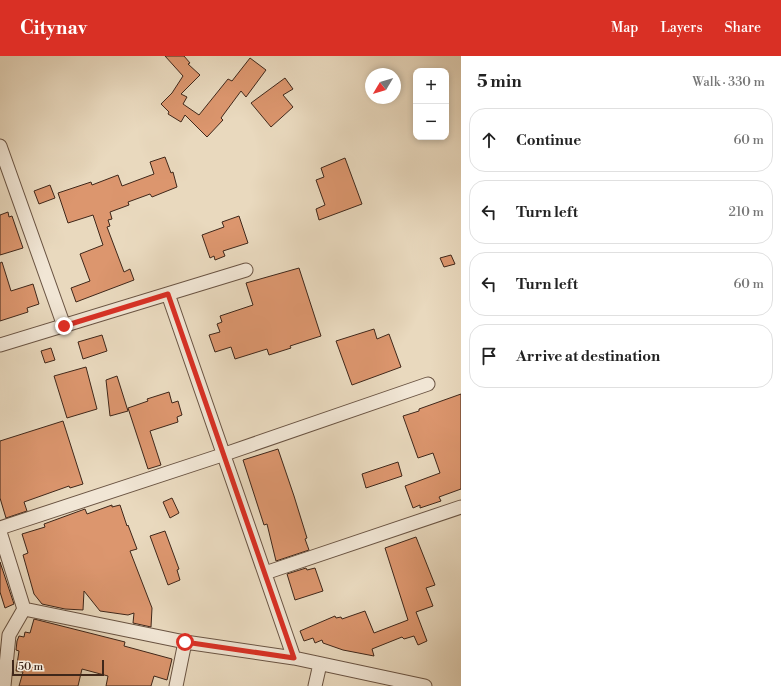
<!DOCTYPE html>
<html lang="en">
<head>
<meta charset="utf-8">
<style>
  :root { --surface:#fff; --page:#f2f2f2; --text:#222; --muted:#767676; --line:#e0e0e0; --accent:#d93025 }
  body { margin:0; font-family:"Libre Bodoni",serif; background:var(--page); color:var(--text) }
  .controls { position:absolute; right:12px; top:12px; display:grid; overflow:hidden; border-radius:8px; box-shadow:0 2px 6px #0003 }
  .controls button { width:36px; height:36px; display:grid; place-items:center; padding:0; border:0; border-bottom:1px solid var(--line); background:var(--surface); color:var(--text); font:20px sans-serif }
  .compass { position:absolute; left:365px; top:12px; width:36px; height:36px; border-radius:50%; background:var(--surface); box-shadow:0 2px 6px #0003; rotate:232deg }
  .scale { position:absolute; left:12px; bottom:10px; width:92px; box-sizing:border-box; padding-left:4px; border:2px solid #3f271a; border-top:0; font-size:11px; line-height:14px; white-space:nowrap; color:#3f271a; -webkit-text-stroke:3px #f1e6d5; paint-order:stroke }
  .stop { position:absolute; width:12px; height:12px; margin:-9px; border:3px solid #d93025; border-radius:50%; background:#fff }
  .stop.end { background:#d93025; border-color:#fff; box-shadow:0 1px 4px #0008 }
  .list { margin:0; padding:0; list-style:none }
  h2 { display:flex; justify-content:space-between; align-items:center; height:52px; margin:0; padding:0 16px; font-size:17px }
  h2 small { font-size:13px; font-weight:400; color:var(--muted) }
  .list li { display:grid; grid-template-columns:26px 1fr auto; gap:12px; align-items:center; box-sizing:border-box; height:64px; margin:0 8px 8px; padding:0 8px; border:1px solid var(--line); border-radius:16px }
  .list b { display:block; font-size:15px; white-space:nowrap }
  .list em { font-size:13px; font-style:normal; color:var(--muted) }
  .icon { flex:none; width:22px; height:22px; fill:none; stroke:currentColor; stroke-width:2; stroke-linecap:round; stroke-linejoin:round }
  .map { position:relative; flex:none; width:461px; height:630px; overflow:hidden }
  header { display:flex; align-items:center; gap:24px; box-sizing:border-box; height:56px; padding:0 20px; background:var(--accent); color:#fff }
  header strong { font-size:19px }
  nav { display:flex; gap:22px; margin-inline-start:auto; font-size:14px }
  main { display:flex }
  aside { flex:1; background:var(--surface) }
  .map>svg:first-child { display:block }
</style>
</head>
<body>
<header>
<strong>Citynav</strong>
<nav><a>Map</a><a>Layers</a><a>Share</a></nav>
</header>
<main>
<div class="map">
<svg width="461" height="630" viewBox="0 0 461 630">
  <rect width="100%" height="100%" fill="#e9d9be"/>
  <filter id="stains"><feTurbulence type="fractalNoise" baseFrequency=".005" numOctaves="4"/><feColorMatrix values="0 0 0 0 .2 0 0 0 0 .09 0 0 0 0 .02 0 0 0 .5 -.17"/></filter>
  <radialGradient id="worn" r=".72"><stop offset=".6" stop-color="#630" stop-opacity="0"/><stop offset="1" stop-color="#630" stop-opacity=".3"/></radialGradient>
  <path fill="#dc966e" stroke="#3f271a" d="M165,0H184L190,7L188,8L200,19L181,38L187,41L183,48L199,59L228,23L232,25L250,2L266,14L246,41L241,35L221,62L223,64L207,81L185,59L181,66L168,58L169,56L161,48L172,37L183,20Z
    M285,22L293,33L283,39L293,51L271,71L251,47Z
    M165,101L171,117L173,116L177,131L152,141L150,138L128,146L129,149L110,156L112,163L108,164L110,170L107,171L124,216L130,213L134,224L76,246L71,232L90,225L80,198L103,189L93,159L68,167L58,137L91,126L92,129L118,119L122,130L154,118L150,106Z
    M345,102L362,148L319,164L316,153L325,149L316,124L324,121L321,112Z
    M50,129L55,142L39,148L34,135Z
    M8,156L9,161L12,160L23,192L0,199V159Z
    M239,160L248,187L223,195L225,200L215,204L214,200L210,202L202,179L224,171L222,166Z
    M451,199L455,208L444,211L440,202Z
    M2,206L11,235L33,228L39,248L27,252L28,256L0,265V207Z
    M299,212L321,280L290,290L291,292L269,299L267,293L235,303L231,291L215,296L209,279L220,276L217,268L222,266L220,260L253,249L246,227Z
    M374,273L377,283L389,278L401,311L352,329L336,285Z
    M102,279L107,295L83,303L78,286Z
    M51,292L55,304L45,307L41,295Z
    M86,311L97,353L67,362L54,320Z
    M117,320L128,355L110,360L106,324Z
    M169,336L172,347L178,345L182,359L177,361L178,366L150,375L161,409L148,413L128,352L148,345L147,343Z
    M461,338V433L439,441L441,445L420,452V449L413,452L405,430L440,417L433,397L418,402L403,360L419,355V353Z
    M63,365L83,428L70,432L69,430L24,446L27,455L6,462L0,442V385Z
    M278,393L294,440L307,482L305,483L309,494L276,505L267,468L264,469L243,404Z
    M398,406L402,420L366,432L362,418Z
    M172,442L179,457L170,462L163,446Z
    M112,449V451L120,449L127,470L128,469L137,493L130,495L152,552L151,571L133,567L134,557L128,559L100,555L84,535L83,554L65,553L42,548L34,538L23,499L28,497L22,478L45,471L44,468L85,453L87,458Z
    M165,475L179,513L177,514L180,524L168,529L150,480Z
    M416,481L435,529L426,532L433,550L416,556L427,585L418,589L414,580L404,583L402,581L372,593L374,600L343,594L323,587L322,584L315,587L313,582L304,585L300,575L335,560L336,562L341,561L342,563L365,555L374,577L408,564L385,492Z
    M0,506L14,548L5,552L0,536Z
    M306,512L307,514L315,512L323,535L295,544L287,518Z
    M34,563L125,586L124,590L172,603L167,624L154,620L151,630H106L108,620L82,613L78,630H19L23,616L16,615L19,595L16,594L17,585L19,580L24,581L25,576L30,577Z"/>
  <g fill="none" stroke-linecap="round" stroke-linejoin="round">
    <defs>
      <path id="minor" d="M0,90L64,270
        M168,238L294,602
        M0,289L246,214
        M0,472L222,399L428,328
        M0,476L24,553L185,586L294,602L425,630
        M265,517L461,451
        M4,630L9,579L24,553
        M176,630L185,586
        M315,630L320,608"/>
    </defs>
    <use href="#minor" stroke="#6a5443" stroke-width="15"/>
    <use href="#minor" stroke="#f1e6d5" stroke-width="13"/>
  </g>
  <g fill="none" stroke-linecap="round" stroke-linejoin="round">
    <path stroke="#d93025" stroke-width="5" d="M64,270L168,238L294,602L185,586"/>
  </g>
  <rect width="100%" height="100%" filter="url(#stains)"/>
  <rect width="100%" height="100%" fill="url(#worn)"/>
</svg>
<div class="controls">
<button>+</button>
<button>−</button>
</div>
<svg class="compass" viewBox="-18 -18 36 36"><path d="M0-13l5 13h-10z" fill="#e53935"/><path d="M0 13l5-13h-10z" fill="#767676"/></svg>
<div class="scale">50 m</div>
<div class="stop" style="left:185px;top:586px"></div>
<div class="stop end" style="left:64px;top:270px"></div>
</div>
<aside>
<h2>5 min<small>Walk · 330 m</small></h2>
<ul class="list">
<li><svg class="icon" aria-label="ahead" viewBox="0 0 24 24"><path d="M12 20V5M6 11l6-6 6 6"/></svg><div><b>Continue</b></div><em>60 m</em></li>
<li><svg class="icon" aria-label="left" viewBox="0 0 24 24"><path d="M17 20v-9H6M10 6l-5 5 5 5"/></svg><div><b>Turn left</b></div><em>210 m</em></li>
<li><svg class="icon" aria-label="left" viewBox="0 0 24 24"><path d="M17 20v-9H6M10 6l-5 5 5 5"/></svg><div><b>Turn left</b></div><em>60 m</em></li>
<li><svg class="icon" aria-label="arrive" viewBox="0 0 24 24"><path d="M6 21V4h12l-3 4 3 4H6"/></svg><div><b>Arrive at destination</b></div></li>
</ul>
</aside>
</main>
</body>
</html>
